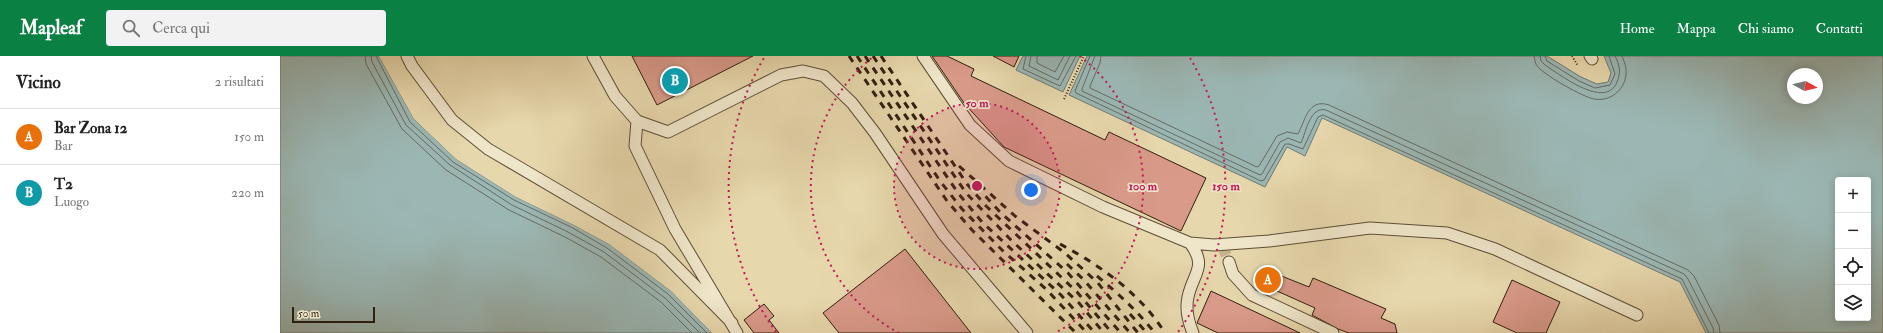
<!DOCTYPE html>
<html lang="it">
<head>
<meta charset="utf-8">
<style>
  :root { --surface:#fff; --page:#f2f2f2; --text:#222; --muted:#767676; --line:#e0e0e0; --accent:#0b8043 }
  body { margin:0; font-family:"IM FELL Double Pica",serif; background:var(--page); color:var(--text) }
  .controls { position:absolute; right:12px; bottom:12px; display:grid; overflow:hidden; border-radius:4px; box-shadow:0 2px 10px #0003 }
  .controls button { width:36px; height:36px; display:grid; place-items:center; padding:0; border:0; border-bottom:1px solid var(--line); background:var(--surface); color:var(--text); font:20px sans-serif }
  .compass { position:absolute; left:1507px; top:12px; width:36px; height:36px; border-radius:50%; background:var(--surface); box-shadow:0 2px 10px #0003; rotate:98deg }
  .scale { position:absolute; left:12px; bottom:10px; width:83px; box-sizing:border-box; padding-left:4px; border:2px solid #311f0e; border-top:0; font-size:11px; line-height:14px; white-space:nowrap; color:#311f0e; -webkit-text-stroke:3px #efe5c9; paint-order:stroke }
  .you { position:absolute; left:751px; top:134px; width:14px; height:14px; margin:-10px; border:3px solid #fff; border-radius:50%; background:#1a73e8; box-shadow:0 0 0 6px #1a73e833 }
  .badge { display:grid; place-items:center; width:26px; height:26px; border-radius:50%; background:var(--accent); color:#fff; font-size:13px; font-weight:700 }
  .pin { position:absolute; translate:-50% -50%; border:2px solid #fff; box-shadow:0 1px 4px #0006 }
  .list { margin:0; padding:0; list-style:none }
  h2 { display:flex; justify-content:space-between; align-items:center; height:52px; margin:0; padding:0 16px; font-size:17px }
  h2 small { font-size:13px; font-weight:400; color:var(--muted) }
  .list li { display:grid; grid-template-columns:26px 1fr auto; gap:12px; align-items:center; box-sizing:border-box; height:56px; padding:0 16px; border-top:1px solid var(--line) }
  .list b { display:block; font-size:15px; white-space:nowrap }
  .list p { margin:0; font-size:13px; white-space:nowrap; color:var(--muted) }
  .list em { font-size:13px; font-style:normal; color:var(--muted) }
  .icon { flex:none; width:22px; height:22px; fill:none; stroke:currentColor; stroke-width:2; stroke-linecap:round; stroke-linejoin:round }
  .map { position:relative; flex:none; width:1603px; height:277px; overflow:hidden }
  header { display:flex; align-items:center; gap:24px; box-sizing:border-box; height:56px; padding:0 20px; background:var(--accent); color:#fff }
  header strong { font-size:19px }
  nav { display:flex; gap:22px; margin-inline-start:auto; font-size:14px }
  .search { width:280px; height:36px; background:var(--page); display:flex; align-items:center; gap:10px; box-sizing:border-box; padding:0 14px; border-radius:4px; color:var(--muted); font-size:15px }
  main { display:flex }
  aside { flex:1; background:var(--surface) }
  .map>svg:first-child { display:block }
</style>
</head>
<body>
<header>
<strong>Mapleaf</strong>
<div class="search"><svg class="icon" aria-label="search" viewBox="0 0 24 24"><circle cx="10" cy="10" r="6"/><path d="M15 15l6 6"/></svg>Cerca qui</div>
<nav><a>Home</a><a>Mappa</a><a>Chi siamo</a><a>Contatti</a></nav>
</header>
<main>
<aside>
<h2>Vicino<small>2 risultati</small></h2>
<ul class="list">
<li><span class="badge" style="background:#e8710a">A</span><div><b>Bar Zona 12</b><p>Bar</p></div><em>150 m</em></li>
<li><span class="badge" style="background:#0f9aa8">B</span><div><b>T2</b><p>Luogo</p></div><em>220 m</em></li>
</ul>
</aside>
<div class="map">
<svg width="1603" height="277" viewBox="0 0 1603 277">
  <rect width="100%" height="100%" fill="#e7d7ac"/>
  <filter id="stains"><feTurbulence type="fractalNoise" baseFrequency=".005" numOctaves="4"/><feColorMatrix values="0 0 0 0 .2 0 0 0 0 .09 0 0 0 0 .02 0 0 0 .5 -.17"/></filter>
  <radialGradient id="worn" r=".72"><stop offset=".6" stop-color="#630" stop-opacity="0"/><stop offset="1" stop-color="#630" stop-opacity=".3"/></radialGradient>
  <path fill="#9bb7b4" stroke="#717a72" fill-rule="evenodd" d="M0,0H99L134,63L176,103L236,141L292,168L329,188L391,235L432,277H0Z
    M743,0H800L783,36L736,14Z
    M807,0H1267L1301,21L1317,28L1328,26L1331,17L1324,0H1603V277H1426L1400,226L1042,62L1025,100L1007,91L985,131L789,39ZM1513,18H1537V42H1513ZM1558,124H1588V262H1558Z"/>
  <path fill="#e7d7ac" d="M99,0H101L135,62L177,101L237,139L293,166L330,187L392,233L434,277H432L391,235L329,188L292,168L236,141L176,103L134,63Z"/>
  <g fill="none" stroke-linecap="round" stroke-linejoin="round">
    <path stroke="#666b61" stroke-width="1" d="M85,0L86,8L122,73L166,114L229,154L285,181L321,201L381,246L412,277
      M91,0L92,6L126,69L170,109L232,149L288,176L324,196L385,242L420,277
      M96,0L130,66L173,106L234,144L291,171L327,192L388,238L427,277
      M746,0L743,13L780,30L796,0
      M751,0L749,10L778,24L790,0
      M757,0V7L775,16L784,0
      M810,0L795,35L796,37L981,125L984,124L1005,88H1009L1023,93L1038,61L1043,59L1402,223L1429,277
      M815,0L802,33V35L980,119L982,118L1000,86L1008,82L1021,87C1026,76 1030,50 1046,54L1404,218L1408,223L1433,272L1434,277
      M821,0L820,7L810,30V32L977,111L979,110L997,80L1007,76L1018,78C1025,65 1028,42 1049,49L1408,214L1414,220L1439,269L1440,277
      M1254,0C1255,4 1255,8 1258,11C1266,20 1303,41 1314,43C1330,46 1345,34 1346,18C1347,12 1344,5 1342,0
      M1260,0L1261,5L1265,9C1280,19 1326,54 1337,26C1341,17 1340,9 1335,0
      M1265,0L1267,5L1299,25L1315,32L1330,29L1335,18L1329,0"/>
  </g>
  <path fill="#d99a89" stroke="#311f0e" d="M352,0H473L377,49Z
    M652,0H667L694,13L691,20L825,84L829,76L926,122L901,175L724,91L684,47Z
    M713,0H739L734,11Z
    M625,193L691,277H559L543,257Z
    M987,217L993,220L994,217L1029,231L1033,222L1106,253L1101,262L1115,268L1117,277H1069L1058,273L1032,259L1035,252L988,231V229L984,228Z
    M1232,224L1280,246L1266,277H1237L1213,266Z
    M931,235L1020,277H938L917,267Z
    M484,248L494,260L489,264L499,277H474L464,264Z"/>
  <g fill="none" stroke-linecap="round" stroke-linejoin="round">
    <path stroke="#c3b28c" stroke-width="11" stroke-dasharray="11 5.5" stroke-linecap="butt" d="M942,189L949,206"/>
    <defs>
      <path id="minor" d="M127,0L132,10L172,64L208,93L380,194L452,267
        M313,0L335,40L357,65L355,90L395,173L457,277
        M643,0L690,69L729,105L823,151L910,187L934,189L989,185L1090,172L1167,177L1215,193L1357,259
        M1310,0L1312,3
        M357,65L388,76L501,19L523,15L544,20L572,47L595,77L663,178L747,277
        M910,187C928,211 913,217 908,241C905,254 908,265 913,277
        M949,206L953,218L972,239L1053,277"/>
    </defs>
    <use href="#minor" stroke="#5e4d36" stroke-width="13"/>
    <path stroke="#311f0e" stroke-width="2" stroke-dasharray="1 2" stroke-linecap="butt" d="M1292,0L1298,10
      M784,43L804,0"/>
    <use href="#minor" stroke="#efe5c9" stroke-width="11"/>
    <path stroke="#311f0e" stroke-width="3" stroke-dasharray="7 7" stroke-linecap="butt" d="M569,0L667,145L692,174L796,277
      M577,0L660,125L682,153L722,194L767,234L807,277
      M585,0L678,137L702,166L781,239L815,277
      M593,0L686,137L731,184L799,247L824,277
      M601,0L687,128L706,150L797,236L832,277
      M679,110L735,160L785,197L818,227L858,277
      M696,130L721,157L788,217L841,277
      M780,188C821,210 860,237 885,277
      M787,208L803,223L850,277
      M817,220C839,238 857,255 875,277
      M850,258L867,277"/>
  </g>
  <circle cx="697" cy="130" r="83" fill="#c2185b" fill-opacity=".12"/>
  <g fill="none" stroke="#c2185b" stroke-width="2" stroke-dasharray="2 4">
    <circle cx="697" cy="130" r="83"/>
    <path d="M619 277A166 166 0 0 1 594 0M800 0A166 166 0 0 1 775 277"/>
    <path d="M496 276A249 249 0 0 1 484 2M910 2A249 249 0 0 1 898 276"/>
  </g>
  <circle cx="697" cy="130" r="6" fill="#c2185b" stroke="#efe5c9" stroke-width="2"/>
  <g font-size="12" text-anchor="middle" font-weight="bold" fill="#c2185b" stroke="#efe5c9" stroke-width="3.5" stroke-linejoin="round" paint-order="stroke">
    <text x="697" y="51">50 m</text>
    <text x="863" y="134">100 m</text>
    <text x="946" y="134">150 m</text>
  </g>
  <rect width="100%" height="100%" filter="url(#stains)"/>
  <rect width="100%" height="100%" fill="url(#worn)"/>
</svg>
<div class="controls">
<button>+</button>
<button>−</button>
<button><svg class="icon" aria-label="locate" viewBox="0 0 24 24"><circle cx="12" cy="12" r="6"/><path d="M12 2v4M12 18v4M2 12h4M18 12h4"/></svg></button>
<button><svg class="icon" aria-label="layers" viewBox="0 0 24 24"><path d="M12 4l9 5-9 5-9-5zM3 14l9 5 9-5"/></svg></button>
</div>
<svg class="compass" viewBox="-18 -18 36 36"><path d="M0-13l5 13h-10z" fill="#e53935"/><path d="M0 13l5-13h-10z" fill="#767676"/></svg>
<div class="scale">50 m</div>
<div class="you"></div>
<div class="pin badge" style="left:988px;top:224px;background:#e8710a">A</div>
<div class="pin badge" style="left:395px;top:25px;background:#0f9aa8">B</div>
</div>
</main>
</body>
</html>
